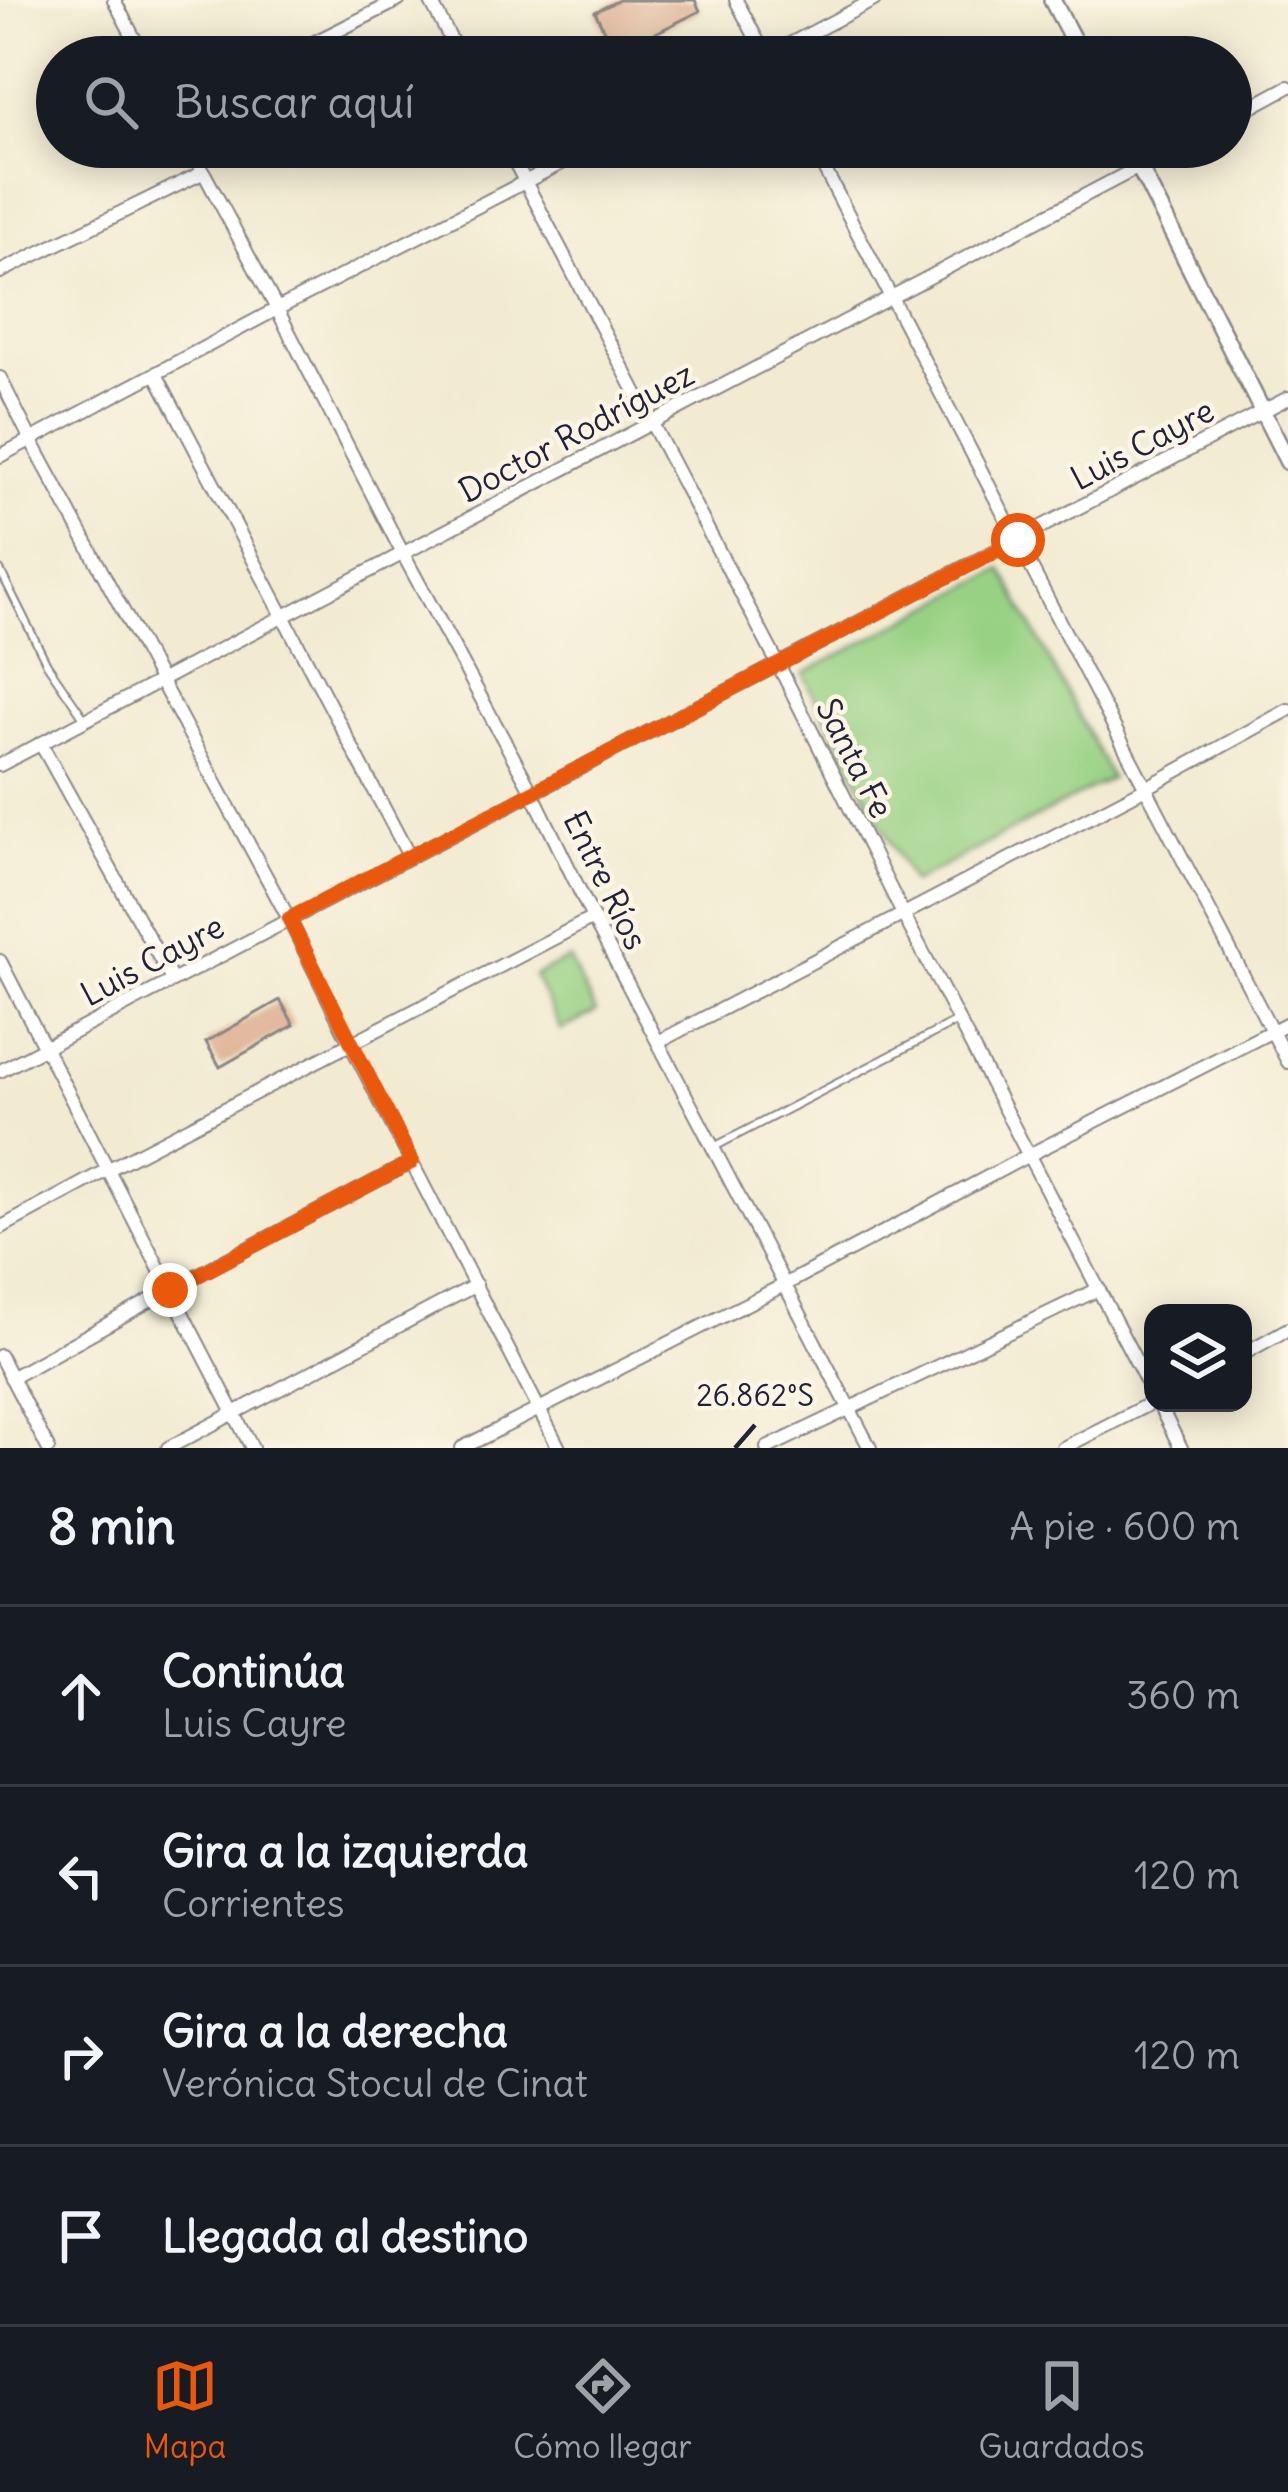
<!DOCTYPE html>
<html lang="es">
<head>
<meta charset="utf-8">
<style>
  :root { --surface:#171b24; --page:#242831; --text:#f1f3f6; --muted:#9ea1a6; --line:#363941; --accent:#ea580c }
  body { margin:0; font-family:Delius,sans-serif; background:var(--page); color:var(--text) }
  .controls { position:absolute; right:36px; bottom:36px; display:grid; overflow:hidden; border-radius:24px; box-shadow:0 6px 30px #0003 }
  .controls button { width:108px; height:108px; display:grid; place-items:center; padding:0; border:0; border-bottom:3px solid var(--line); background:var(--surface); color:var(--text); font:60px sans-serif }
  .stop { position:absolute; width:36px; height:36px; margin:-27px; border:9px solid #ea580c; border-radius:50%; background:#fff }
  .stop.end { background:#ea580c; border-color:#fff; box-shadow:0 3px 12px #0008 }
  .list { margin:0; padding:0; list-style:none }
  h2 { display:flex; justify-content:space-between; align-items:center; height:156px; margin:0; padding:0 48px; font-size:51px }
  h2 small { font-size:39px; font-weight:400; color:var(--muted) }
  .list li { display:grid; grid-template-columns:78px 1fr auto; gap:36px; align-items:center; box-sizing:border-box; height:180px; padding:0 48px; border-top:3px solid var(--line) }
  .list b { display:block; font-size:45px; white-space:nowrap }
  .list p { margin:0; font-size:39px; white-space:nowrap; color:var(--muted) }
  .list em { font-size:39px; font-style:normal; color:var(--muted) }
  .icon { flex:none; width:66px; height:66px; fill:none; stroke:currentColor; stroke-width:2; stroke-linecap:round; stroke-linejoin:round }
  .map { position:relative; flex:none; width:1288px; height:1448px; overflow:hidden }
  .search { position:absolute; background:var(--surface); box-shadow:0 6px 30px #0003; left:36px; right:36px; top:36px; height:132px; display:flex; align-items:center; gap:30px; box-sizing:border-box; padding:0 42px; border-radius:66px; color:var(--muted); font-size:45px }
  .sheet { height:876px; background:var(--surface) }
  nav { display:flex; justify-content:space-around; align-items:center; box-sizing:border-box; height:168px; border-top:3px solid var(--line); background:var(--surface); font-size:33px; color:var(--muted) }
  nav a { display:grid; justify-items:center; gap:6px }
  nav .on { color:var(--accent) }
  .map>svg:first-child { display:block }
</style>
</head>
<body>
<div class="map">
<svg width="1288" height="1448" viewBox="0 0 1288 1448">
  <rect width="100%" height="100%" fill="#fcf5e5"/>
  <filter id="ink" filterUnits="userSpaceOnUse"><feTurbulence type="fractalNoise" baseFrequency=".00833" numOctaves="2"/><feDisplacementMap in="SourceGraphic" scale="24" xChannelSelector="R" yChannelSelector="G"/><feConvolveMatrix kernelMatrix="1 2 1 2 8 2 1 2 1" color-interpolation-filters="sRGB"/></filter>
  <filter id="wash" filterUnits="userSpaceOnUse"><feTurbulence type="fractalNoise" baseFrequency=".004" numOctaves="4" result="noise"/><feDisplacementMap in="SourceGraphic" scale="48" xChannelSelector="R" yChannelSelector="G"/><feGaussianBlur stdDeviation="2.7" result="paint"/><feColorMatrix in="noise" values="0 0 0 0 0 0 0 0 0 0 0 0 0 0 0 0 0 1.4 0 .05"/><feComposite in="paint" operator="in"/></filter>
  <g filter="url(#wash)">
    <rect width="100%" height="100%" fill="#f2ebd2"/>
    <path fill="#99d184" stroke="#5e7a60" stroke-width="3" d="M1002,569L1111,778L912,883L803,674Z
      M569,959L596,1012L561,1030L534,976Z"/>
    <g id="blocks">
      <path fill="#dcac8d" d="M619,0H695L700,11L615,53L595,12Z
        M280,1000L294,1025L220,1067L206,1042Z"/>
    </g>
  </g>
  <g filter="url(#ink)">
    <use href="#blocks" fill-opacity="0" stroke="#8a8686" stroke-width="3"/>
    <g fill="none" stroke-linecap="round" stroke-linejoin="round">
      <defs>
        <path id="service" d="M0,570L47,664L84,718
          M716,1146L959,1020"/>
        <path id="minor" d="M114,0L144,57
          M430,0L460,57
          M736,0L766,57
          M285,57L399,0
          M765,57L874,0
          M1231,118L1288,87
          M190,147L277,309L403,554L532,792L593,918L870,1448
          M507,147L778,664L903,914L1153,1394
          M813,147L1288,1062
          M0,272L202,173
          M156,374L409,856
          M0,378L31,440L289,919L350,1043L559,1448
          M0,456L277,309L593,147
          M41,744L172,980
          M0,765L1177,147
          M0,961L252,1448
          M658,1042L1144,789L1288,710
          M0,1071L1288,398
          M0,1228L107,1170L593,918
          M1243,1354L1288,1329
          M0,1356L48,1448
          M11,1378L169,1290L412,1162
          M1158,1403L1181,1448
          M168,1448L476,1285
          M462,1448L784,1285L1029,1155L1288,1023
          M767,1448L1099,1289
          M1063,1448L1153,1402"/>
        <path id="tertiary" d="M1052,0L1082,57
          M1129,147L1288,462"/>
      </defs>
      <use href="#service" stroke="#8a8686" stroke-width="10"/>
      <use href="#minor" stroke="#8a8686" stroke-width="16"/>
      <use href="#tertiary" stroke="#8a8686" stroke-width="20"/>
      <use href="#service" stroke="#fff" stroke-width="6"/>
      <use href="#minor" stroke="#fff" stroke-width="12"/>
      <use href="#tertiary" stroke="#fff" stroke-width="15"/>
    </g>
  </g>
  <g fill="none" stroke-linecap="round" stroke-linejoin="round" filter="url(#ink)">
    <path stroke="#ea580c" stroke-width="15" d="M170,1290L412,1162L289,919L1018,540"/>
  </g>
  <path fill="none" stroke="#22223b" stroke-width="4.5" d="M735,1448L755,1425"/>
  <g text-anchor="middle" stroke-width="9" stroke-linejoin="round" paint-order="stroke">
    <g font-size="33" fill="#22223b" stroke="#fcf5e5">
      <text transform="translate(576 432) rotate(-28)" y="12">Doctor Rodríguez</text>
      <text transform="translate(1142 444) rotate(-28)" y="12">Luis Cayre</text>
      <text transform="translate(855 758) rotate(63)" y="12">Santa Fe</text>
      <text transform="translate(606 880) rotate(64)" y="12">Entre Ríos</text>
      <text transform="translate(152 960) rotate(-28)" y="12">Luis Cayre</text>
    </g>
  </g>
  <g font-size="30" text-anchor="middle" fill="#22223b" stroke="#fcf5e5" stroke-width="9" stroke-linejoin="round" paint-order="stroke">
    <text x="755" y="1406">26.862°S</text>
  </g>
</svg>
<div class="controls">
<button><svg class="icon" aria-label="layers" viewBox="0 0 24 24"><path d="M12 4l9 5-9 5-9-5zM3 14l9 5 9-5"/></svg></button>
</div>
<div class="stop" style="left:1018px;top:540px"></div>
<div class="stop end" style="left:170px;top:1290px"></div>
<div class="search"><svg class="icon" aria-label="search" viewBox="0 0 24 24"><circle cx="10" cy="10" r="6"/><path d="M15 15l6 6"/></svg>Buscar aquí</div>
</div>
<section class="sheet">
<h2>8 min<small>A pie · 600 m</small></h2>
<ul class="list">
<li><svg class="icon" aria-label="ahead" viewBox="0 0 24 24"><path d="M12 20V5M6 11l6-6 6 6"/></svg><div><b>Continúa</b><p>Luis Cayre</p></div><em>360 m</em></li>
<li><svg class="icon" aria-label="left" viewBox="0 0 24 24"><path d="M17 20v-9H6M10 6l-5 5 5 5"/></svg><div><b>Gira a la izquierda</b><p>Corrientes</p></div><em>120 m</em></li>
<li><svg class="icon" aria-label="right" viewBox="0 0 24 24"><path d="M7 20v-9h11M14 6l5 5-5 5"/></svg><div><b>Gira a la derecha</b><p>Verónica Stocul de Cinat</p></div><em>120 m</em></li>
<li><svg class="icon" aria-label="arrive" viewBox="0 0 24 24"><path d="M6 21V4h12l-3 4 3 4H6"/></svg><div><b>Llegada al destino</b></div></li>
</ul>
</section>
<nav>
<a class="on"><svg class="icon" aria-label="map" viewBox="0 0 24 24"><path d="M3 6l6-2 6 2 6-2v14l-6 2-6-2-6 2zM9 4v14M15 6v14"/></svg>Mapa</a>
<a><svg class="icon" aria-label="directions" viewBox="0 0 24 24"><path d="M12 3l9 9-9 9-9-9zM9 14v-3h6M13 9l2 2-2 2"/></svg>Cómo llegar</a>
<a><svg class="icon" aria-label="saved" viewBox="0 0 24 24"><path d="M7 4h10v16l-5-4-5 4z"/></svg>Guardados</a>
</nav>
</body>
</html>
